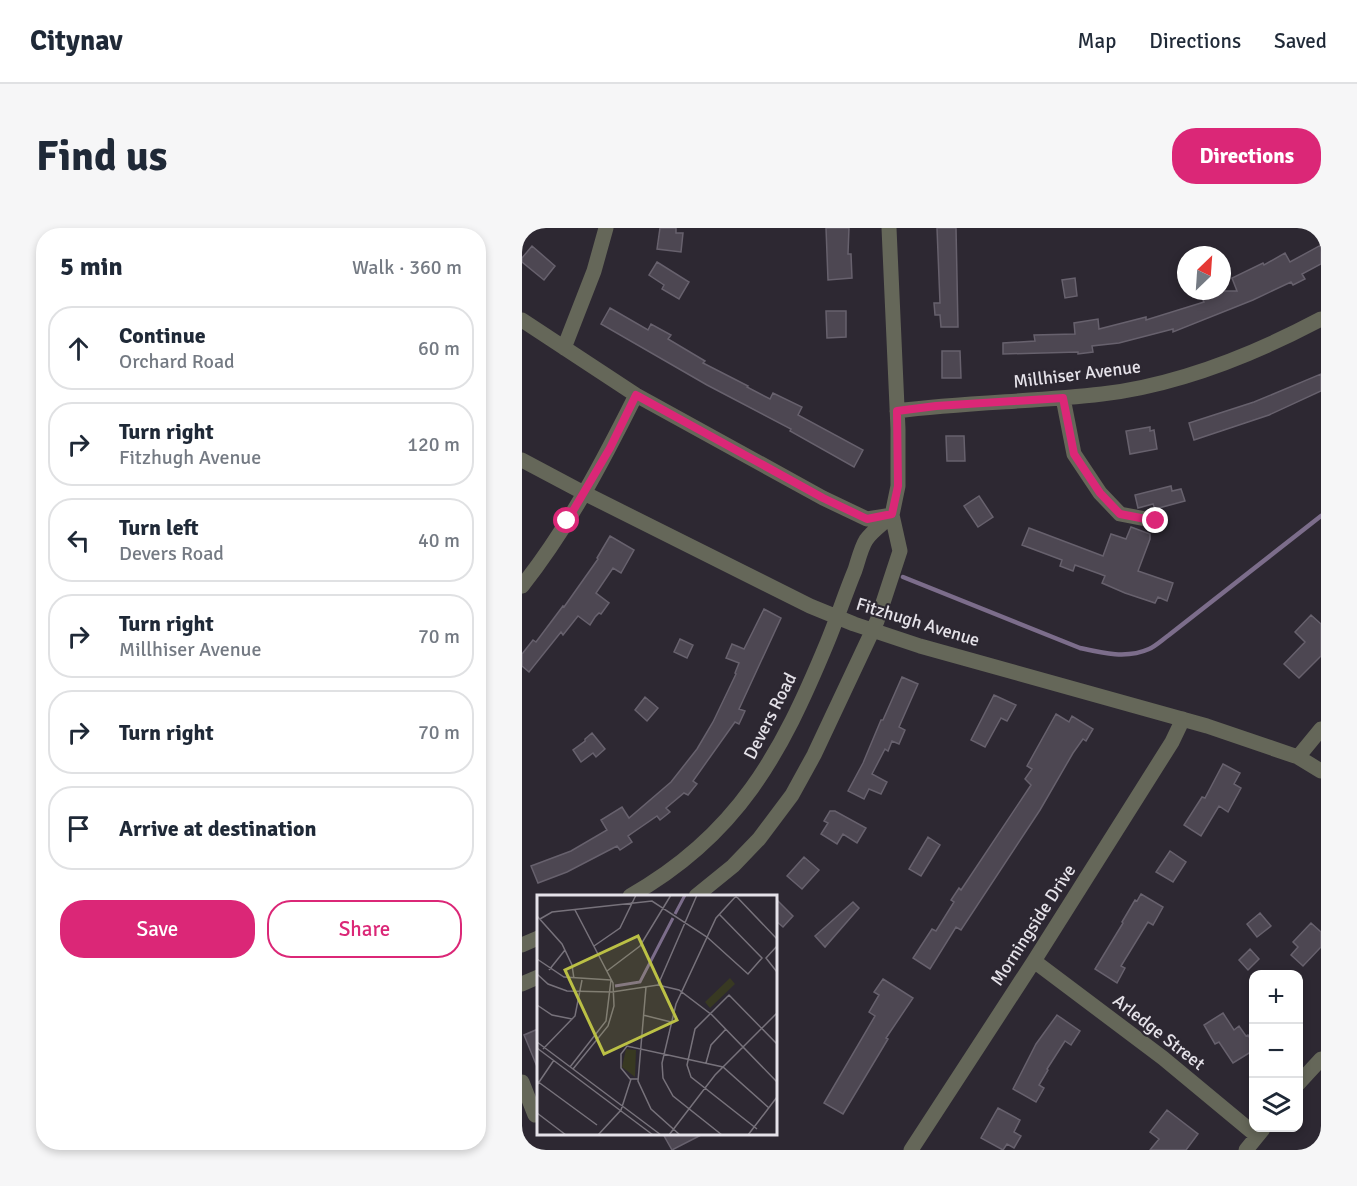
<!DOCTYPE html>
<html lang="en">
<head>
<meta charset="utf-8">
<style>
  :root { --surface:#fff; --page:#f6f6f7; --text:#1f2937; --muted:#747a83; --line:#e0e1e3; --accent:#db2777 }
  body { margin:0; font-family:Signika,sans-serif; background:var(--page); color:var(--text) }
  .controls { position:absolute; right:18px; bottom:18px; display:grid; overflow:hidden; border-radius:12px; box-shadow:0 3px 9px #0003 }
  .controls button { width:54px; height:54px; display:grid; place-items:center; padding:0; border:0; border-bottom:2px solid var(--line); background:var(--surface); color:var(--text); font:30px sans-serif }
  .compass { position:absolute; left:655px; top:18px; width:54px; height:54px; border-radius:50%; background:var(--surface); box-shadow:0 3px 9px #0003; rotate:25deg }
  .stop { position:absolute; width:18px; height:18px; margin:-14px; border:4px solid #db2777; border-radius:50%; background:#fff }
  .stop.end { background:#db2777; border-color:#fff; box-shadow:0 2px 6px #0008 }
  .list { margin:0; padding:0; list-style:none }
  h2 { display:flex; justify-content:space-between; align-items:center; height:78px; margin:0; padding:0 24px; font-size:26px }
  h2 small { font-size:20px; font-weight:400; color:var(--muted) }
  .list li { display:grid; grid-template-columns:39px 1fr auto; gap:18px; align-items:center; box-sizing:border-box; height:84px; margin:0 12px 12px; padding:0 12px; border:2px solid var(--line); border-radius:24px }
  .list b { display:block; font-size:22px; white-space:nowrap }
  .list p { margin:0; font-size:20px; white-space:nowrap; color:var(--muted) }
  .list em { font-size:20px; font-style:normal; color:var(--muted) }
  .actions { display:flex; gap:12px; padding:18px 24px }
  .actions a { flex:1; padding:14px 0; border:2px solid var(--accent); border-radius:24px; text-align:center; font-size:21px; color:var(--accent) }
  .actions .main { background:var(--accent); color:#fff }
  .icon { flex:none; width:33px; height:33px; fill:none; stroke:currentColor; stroke-width:2; stroke-linecap:round; stroke-linejoin:round }
  .map { position:relative; flex:none; width:799px; height:922px; overflow:hidden; border-radius:24px }
  header { display:flex; align-items:center; gap:36px; box-sizing:border-box; height:84px; padding:0 30px; background:var(--surface); border-bottom:2px solid var(--line) }
  header strong { font-size:28px }
  nav { display:flex; gap:33px; margin-inline-start:auto; font-size:21px }
  .intro { display:flex; align-items:center; justify-content:space-between; box-sizing:border-box; height:144px; padding:0 36px }
  h1 { margin:0; font-size:42px }
  .button { padding:15px 27px; border-radius:24px; background:var(--accent); color:#fff; font-size:21px; font-weight:700 }
  main { display:flex; gap:36px; padding:0 36px }
  aside { flex:1; background:var(--surface); border-radius:24px; box-shadow:0 3px 9px #0003 }
  .map>svg:first-child { display:block }
</style>
</head>
<body>
<header>
<strong>Citynav</strong>
<nav><a>Map</a><a>Directions</a><a>Saved</a></nav>
</header>
<div class="intro"><h1>Find us</h1><a class="button">Directions</a></div>
<main>
<aside>
<h2>5 min<small>Walk · 360 m</small></h2>
<ul class="list">
<li><svg class="icon" aria-label="ahead" viewBox="0 0 24 24"><path d="M12 20V5M6 11l6-6 6 6"/></svg><div><b>Continue</b><p>Orchard Road</p></div><em>60 m</em></li>
<li><svg class="icon" aria-label="right" viewBox="0 0 24 24"><path d="M7 20v-9h11M14 6l5 5-5 5"/></svg><div><b>Turn right</b><p>Fitzhugh Avenue</p></div><em>120 m</em></li>
<li><svg class="icon" aria-label="left" viewBox="0 0 24 24"><path d="M17 20v-9H6M10 6l-5 5 5 5"/></svg><div><b>Turn left</b><p>Devers Road</p></div><em>40 m</em></li>
<li><svg class="icon" aria-label="right" viewBox="0 0 24 24"><path d="M7 20v-9h11M14 6l5 5-5 5"/></svg><div><b>Turn right</b><p>Millhiser Avenue</p></div><em>70 m</em></li>
<li><svg class="icon" aria-label="right" viewBox="0 0 24 24"><path d="M7 20v-9h11M14 6l5 5-5 5"/></svg><div><b>Turn right</b></div><em>70 m</em></li>
<li><svg class="icon" aria-label="arrive" viewBox="0 0 24 24"><path d="M6 21V4h12l-3 4 3 4H6"/></svg><div><b>Arrive at destination</b></div></li>
</ul>
<div class="actions"><a class="main">Save</a><a>Share</a></div>
</aside>
<div class="map">
<svg width="799" height="922" viewBox="0 0 799 922">
  <rect width="100%" height="100%" fill="#2d2832"/>
  <g fill="none" stroke-linecap="round" stroke-linejoin="round">
    <path stroke="#7c6d8b" stroke-width="4.5" d="M381,349L558,420C580,425 605,431 627,421C634,418 640,412 647,407L799,288"/>
  </g>
  <path fill="#4d4752" stroke="#67616d" stroke-width="1.5" d="M138,0H154V5H161L159,24L135,21Z
    M304,0H327L326,26H329L330,50L306,52Z
    M415,0H434L436,99H419L418,87H413L412,75H418Z
    M799,17V36L780,46L783,51L771,57L769,54L731,72L651,104V101L597,115L570,118L571,124L556,126V124L481,126V115L513,113L512,107L553,106L552,95L576,91L577,101L624,89V92L682,74L677,63H715L710,50L741,35L742,37L763,25L768,34Z
    M10,18L33,38L22,52L0,34V30Z
    M135,34L167,54L157,71L140,61L142,57L127,47Z
    M553,50L555,68L543,70L540,52Z
    M88,80L126,102L129,96L149,107L146,111L183,133L181,135L226,158L225,159L248,171L251,165L280,179L276,187L341,222L332,239L268,203L269,201L185,157L79,96Z
    M304,83H324V109L305,110Z
    M420,123H438L439,150H420Z
    M799,146V163L747,187L672,212L667,195L732,174Z
    M628,199V203L632,202L635,221L608,226L604,203Z
    M424,208H442L443,233H425Z
    M649,258L650,263L659,261L663,273L633,281L631,276L616,280L613,267Z
    M457,268L471,289L456,299L442,278Z
    M609,299L628,306V311L616,343L651,355L645,373L636,369L633,375L603,365L580,355L583,348L578,346L553,337L551,343L538,338L540,332L500,317L507,300L581,328L589,306L604,311Z
    M88,308L112,322L99,345L91,340L74,365L87,375L79,386L77,385L73,389L68,397L56,388L41,407L39,404L7,444L0,438V426L11,412L14,414L41,378L42,379L76,331L75,330Z
    M242,381L259,390L217,481L223,483L217,496L213,494L171,553L175,556L166,567L162,565L144,580L148,584L138,592L135,588L106,608L110,614L98,622L95,618L45,644L16,655L9,638L49,623L85,602L79,592L100,579L107,590L149,554L175,521L191,494L214,446L213,445L217,435L204,430L210,416L222,421Z
    M789,387L799,396V428L777,450L762,436L783,414L773,404Z
    M158,411L171,417L165,430L152,424Z
    M380,449L396,456L377,499L383,502L377,516L370,513L366,523L363,521L350,546L365,554L359,566L347,561L342,571L326,563L341,535L359,492H361Z
    M472,467L494,477L485,493L479,490L463,519L449,512Z
    M123,469L136,480L125,493L113,482Z
    M534,486L547,494L550,488L571,501L564,513L561,511L551,525L518,582L439,702L434,699L408,741L391,730L410,701L414,703L432,674L429,672L437,660L439,662L509,557L503,551L510,541L505,538Z
    M70,505L83,521L74,529L71,525L59,534L51,522L63,513V511Z
    M701,536L718,545L712,556L719,560L706,584L697,578L679,608L662,597L680,569L683,570Z
    M308,583H313L344,600L335,615L321,606L315,616L299,606L306,595L302,593Z
    M406,609L418,617L399,648L387,641Z
    M648,623L664,634L651,654L634,644Z
    M282,629L297,642L280,661L265,648Z
    M619,666L641,679L631,697L626,694L599,738L603,740L595,755L573,741L601,695L600,694L613,672L615,673Z
    M254,671L271,688L261,699L254,693Z
    M331,674L337,680L303,719L293,708Z
    M738,685L749,698L735,709L725,696Z
    M789,695L799,704V719L781,738L769,727L776,719L771,714Z
    M728,721L737,731L726,742L717,732Z
    M361,751L391,770L364,810L366,811L321,886L302,875L353,788L347,784L357,767L352,764Z
    M701,785L712,802L717,798L724,808L726,807L732,817V822L711,835L697,814L693,816L682,797Z
    M535,787L558,803L549,817L543,813L525,841L526,842L517,857L522,860L514,874L491,861L514,816Z
    M16,801V841L2,807Z
    M476,880L498,892L492,904L499,908L492,920L485,916L481,922L459,910Z
    M645,882L676,906L664,922H628L637,911L628,904Z
    M141,906H181L150,922Z"/>
  <g fill="none" stroke-linecap="round" stroke-linejoin="round">
    <path stroke="#656759" stroke-width="15" d="M0,92L114,167L301,270L345,291L370,287
      M42,120L72,43L84,0
      M541,170L552,226L578,265L598,286L634,293
      M375,183C443,174 512,174 580,166C656,157 731,127 799,91
      M0,232L62,265L288,378L332,396L398,418L685,498L776,529L799,543
      M0,358C46,300 81,233 114,167
      M776,529L799,501
      M108,668C216,607 259,526 305,415C315,391 323,366 333,342C336,333 339,320 344,312C350,303 362,295 370,287
      M174,668L211,638L237,611L270,567L292,527L355,393L378,323L370,287L376,258V201L367,0
      M0,717L16,710
      M512,733L641,830L735,908
      M0,756L16,749
      M0,854L13,887
      M776,856L799,831
      M389,922L512,733L650,514L661,491
      M724,922L741,901"/>
  </g>
  <g fill="none" stroke-linecap="round" stroke-linejoin="round">
    <path stroke="#db2777" stroke-width="8" d="M45,293L88,220L114,167L301,270L345,291L370,286L376,258L375,183L414,178L541,170L552,226L578,265L598,286L634,293"/>
  </g>
  <g text-anchor="middle" stroke-width="4.5" stroke-linejoin="round" paint-order="stroke">
    <g font-size="18" fill="#e5e2e9" stroke="#2d2832">
      <text transform="translate(555 146) rotate(-7)" y="6">Millhiser Avenue</text>
      <text transform="translate(396 394) rotate(17)" y="6">Fitzhugh Avenue</text>
      <text transform="translate(248 488) rotate(-63)" y="6">Devers Road</text>
      <text transform="translate(511 697) rotate(-57)" y="6">Morningside Drive</text>
      <text transform="translate(637 804) rotate(38)" y="6">Arledge Street</text>
    </g>
  </g>
  <g transform="translate(15 667)">
    <rect width="240" height="240" fill="#2d2832"/>
    <path d="M193,83L198,89L173,113L168,107ZM89,154L99,155L98,182L85,172Z" fill="#383922"/>
    <path fill="none" stroke="#7c6d8b" stroke-width="3" d="M138,19L148,0M78,91L103,87L136,23"/>
    <path fill="none" stroke="#77727b" stroke-width="1.5" d="M198,0L240,44M0,21L25,49L35,70L37,84M3,24L15,17L115,6L170,42L211,79L225,63L182,19M57,51L83,33L99,0M240,51L229,63L240,77M0,64L27,82L74,85M12,75L28,55M70,76L103,51L134,0M0,79L11,89L30,96L75,97L121,90L142,95L175,120L240,187M121,90L160,0M109,92L101,186L114,214L143,240M0,110L15,120L35,124M106,120L134,127M0,147L124,240M0,153L116,240M6,154L38,121L45,85M169,168L174,150L189,134M33,172L69,126L74,85M36,174L71,131L77,111L76,88L38,15M101,184H93L84,173V159L90,151L186,172L232,213M0,186L60,230M0,190L17,165M0,218L29,240M220,234L154,182L150,170L158,134L192,100L240,149M61,240L84,215L94,184M132,240L178,180L240,118M185,240L136,201L126,183L125,168L139,109L179,23L200,0M211,240L240,202"/>
    <path fill="#bbc045" fill-opacity="0.15" stroke="#bbc045" stroke-width="3" d="M101,41L140,125L67,159L28,75Z"/>
    <rect width="240" height="240" fill="none" stroke="#e5e2e9" stroke-width="3"/>
  </g>
</svg>
<div class="controls">
<button>+</button>
<button>−</button>
<button><svg class="icon" aria-label="layers" viewBox="0 0 24 24"><path d="M12 4l9 5-9 5-9-5zM3 14l9 5 9-5"/></svg></button>
</div>
<svg class="compass" viewBox="-18 -18 36 36"><path d="M0-13l5 13h-10z" fill="#e53935"/><path d="M0 13l5-13h-10z" fill="#747a83"/></svg>
<div class="stop" style="left:45px;top:293px"></div>
<div class="stop end" style="left:634px;top:293px"></div>
</div>
</main>
</body>
</html>
